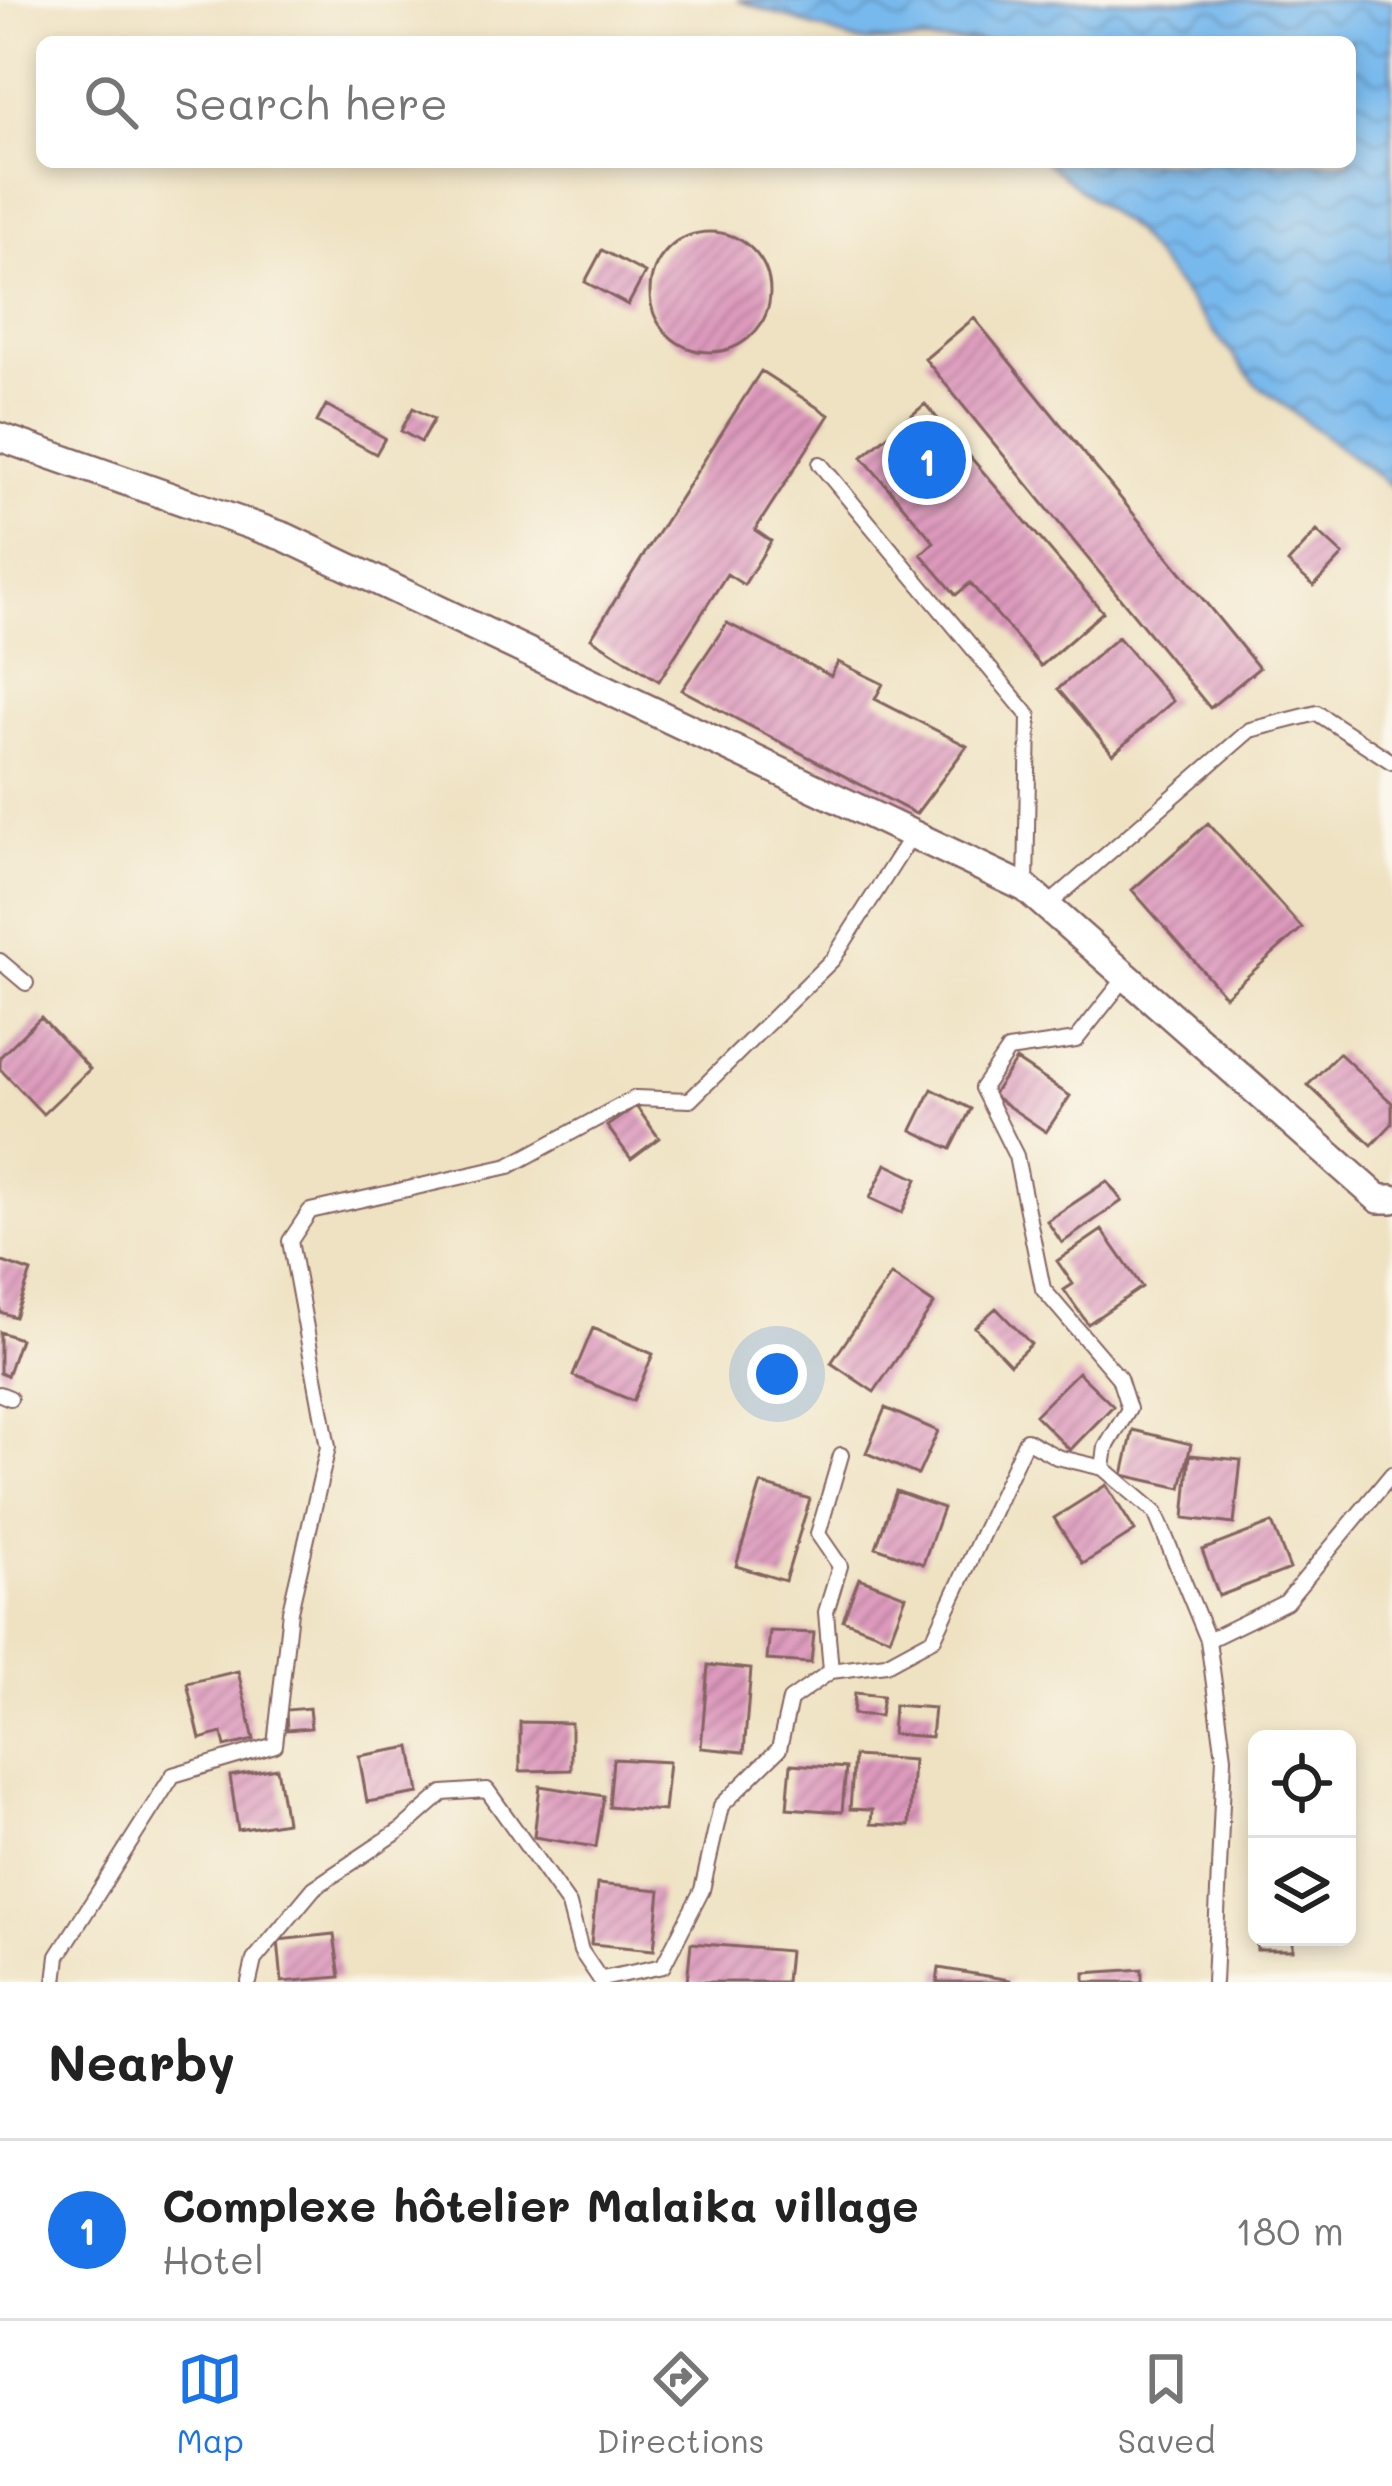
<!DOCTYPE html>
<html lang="en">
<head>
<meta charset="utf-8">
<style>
  :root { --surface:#fff; --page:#f2f2f2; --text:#222; --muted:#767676; --line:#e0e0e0; --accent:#1a73e8 }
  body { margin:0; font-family:Mali,sans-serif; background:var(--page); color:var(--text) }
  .controls { position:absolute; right:36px; bottom:36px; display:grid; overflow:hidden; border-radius:18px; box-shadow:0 6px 18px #0003 }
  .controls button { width:108px; height:108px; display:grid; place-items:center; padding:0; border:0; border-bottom:3px solid var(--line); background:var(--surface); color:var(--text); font:60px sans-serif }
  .you { position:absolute; left:777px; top:1374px; width:42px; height:42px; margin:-30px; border:9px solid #fff; border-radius:50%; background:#1a73e8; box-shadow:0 0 0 18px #1a73e833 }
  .badge { display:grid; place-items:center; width:78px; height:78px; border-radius:50%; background:var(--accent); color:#fff; font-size:39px; font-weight:700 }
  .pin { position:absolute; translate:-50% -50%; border:6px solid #fff; box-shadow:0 3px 12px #0006 }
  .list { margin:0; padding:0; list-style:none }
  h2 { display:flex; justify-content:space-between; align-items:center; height:156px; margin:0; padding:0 48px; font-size:51px }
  h2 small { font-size:39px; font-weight:400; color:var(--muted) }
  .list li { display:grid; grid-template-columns:78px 1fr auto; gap:36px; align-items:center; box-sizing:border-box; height:180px; padding:0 48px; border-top:3px solid var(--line) }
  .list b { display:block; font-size:45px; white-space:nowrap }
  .list p { margin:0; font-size:39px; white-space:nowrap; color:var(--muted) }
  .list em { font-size:39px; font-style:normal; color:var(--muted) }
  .icon { flex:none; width:66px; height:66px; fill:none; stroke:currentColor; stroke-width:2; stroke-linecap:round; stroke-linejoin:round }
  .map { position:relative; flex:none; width:1392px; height:1982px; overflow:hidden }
  .search { position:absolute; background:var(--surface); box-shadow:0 6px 18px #0003; left:36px; right:36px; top:36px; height:132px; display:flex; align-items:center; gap:30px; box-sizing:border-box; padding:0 42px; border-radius:18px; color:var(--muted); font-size:45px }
  .sheet { height:336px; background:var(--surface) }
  nav { display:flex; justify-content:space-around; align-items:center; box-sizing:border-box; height:168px; border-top:3px solid var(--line); background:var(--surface); font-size:33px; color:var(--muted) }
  nav a { display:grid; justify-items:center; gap:6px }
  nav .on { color:var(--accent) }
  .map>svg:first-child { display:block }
</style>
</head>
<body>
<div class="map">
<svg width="1392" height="1982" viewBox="0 0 1392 1982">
  <defs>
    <pattern id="water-waves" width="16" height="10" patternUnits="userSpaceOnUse" patternTransform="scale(3)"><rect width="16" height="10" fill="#78b9ed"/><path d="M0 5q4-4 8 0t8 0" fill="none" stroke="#6496c0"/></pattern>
    <pattern id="building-hatch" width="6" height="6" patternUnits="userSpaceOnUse" patternTransform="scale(3)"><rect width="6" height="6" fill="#dd9abd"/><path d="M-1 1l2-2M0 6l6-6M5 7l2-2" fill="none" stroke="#b57d9a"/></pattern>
  </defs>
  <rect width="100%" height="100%" fill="#fbf7ec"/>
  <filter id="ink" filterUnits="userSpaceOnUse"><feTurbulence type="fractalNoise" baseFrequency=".00833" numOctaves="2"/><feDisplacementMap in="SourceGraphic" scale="24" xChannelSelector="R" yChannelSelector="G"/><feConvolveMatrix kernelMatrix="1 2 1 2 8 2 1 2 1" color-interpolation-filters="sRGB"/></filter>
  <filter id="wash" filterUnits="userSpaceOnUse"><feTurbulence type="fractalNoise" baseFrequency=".004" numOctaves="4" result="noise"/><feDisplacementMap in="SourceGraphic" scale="48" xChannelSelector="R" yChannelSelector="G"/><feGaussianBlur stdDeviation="2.7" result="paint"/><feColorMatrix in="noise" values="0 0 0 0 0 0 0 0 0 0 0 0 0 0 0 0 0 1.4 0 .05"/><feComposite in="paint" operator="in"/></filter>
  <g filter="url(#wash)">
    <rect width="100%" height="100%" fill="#efe2c2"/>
    <path fill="url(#water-waves)" stroke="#616c8c" stroke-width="3" d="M737,0H1392V487L1255,383L1134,232L1045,162H1350V42H858Z"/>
    <g id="blocks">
      <path fill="url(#building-hatch)" d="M650 292a60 60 0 1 1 120 0a60 60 0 1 1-120 0Z
        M602,250L645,273L628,305L585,282Z
        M974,318L1259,668L1210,708L925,359Z
        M761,371L829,415L755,530L771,541L744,585L727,574L659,681L591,638Z
        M925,404L1103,612L1041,666L970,583L956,595L921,554L934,542L862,457Z
        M326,405L385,438L376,454L317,422Z
        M413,408L434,419L421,442L401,431Z
        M1317,531L1343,555L1314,586L1288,563Z
        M727,623L831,676L838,662L883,684L875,699L967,746L916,814L682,690Z
        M1118,637L1173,701L1113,754L1058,689Z
        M1208,823L1302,928L1225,996L1132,890Z
        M41,1017L90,1069L43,1114L0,1069V1057Z
        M1339,1053L1392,1103V1124L1372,1145L1308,1085Z
        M1016,1060L1070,1096L1046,1132L992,1095Z
        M932,1089L971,1109L951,1149L912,1130Z
        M636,1106L659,1138L631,1159L607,1126Z
        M886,1164L917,1179L902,1213L870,1198Z
        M1107,1181L1122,1201L1062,1243L1047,1221Z
        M1102,1230L1142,1287L1088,1324L1064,1290L1073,1284L1057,1261Z
        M0,1261L31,1272L15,1317L0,1312Z
        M891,1275L934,1304L874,1392L831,1363Z
        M996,1308L1031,1344L1010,1364L975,1327Z
        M593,1328L653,1354L633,1401L573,1376Z
        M0,1332L20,1339L7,1376L0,1373Z
        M1078,1372L1113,1406L1070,1450L1035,1415Z
        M885,1408L938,1431L918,1475L866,1453Z
        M1133,1430L1191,1444L1181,1488L1123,1475Z
        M1190,1455L1241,1460L1234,1524L1184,1518Z
        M761,1484L810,1499L785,1581L736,1566Z
        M1106,1485L1135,1531L1083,1564L1054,1518Z
        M896,1491L943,1508L923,1564L876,1547Z
        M1272,1523L1290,1569L1219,1596L1202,1550Z
        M859,1578L906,1596L890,1638L843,1620Z
        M770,1631L814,1633L811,1663L767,1660Z
        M708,1665L751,1669L744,1752L701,1748Z
        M238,1671L254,1740L225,1747L222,1733L200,1739L187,1683Z
        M855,1693L883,1696L880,1716L853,1714Z
        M894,1705L934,1708L931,1737L892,1734Z
        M309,1708L311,1728L287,1730L286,1710Z
        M520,1722L571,1723V1770L520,1771Z
        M411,1747L419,1793L367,1802L359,1756Z
        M854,1756L913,1760L909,1826L871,1824L872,1810L850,1809Z
        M613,1759L669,1762L664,1811L609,1807Z
        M791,1764L846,1768L842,1812L787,1808Z
        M277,1768L286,1822L238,1830L230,1776Z
        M540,1786L604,1796L596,1847L534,1837Z
        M597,1884L660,1890L654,1950L591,1944Z
        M334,1934L340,1977L282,1982L278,1940Z
        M1256,1937H1293V1950H1257Z
        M691,1943L789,1951L786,1982H687Z
        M939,1968L1010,1980V1982H937Z
        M1142,1969V1982H1085V1973Z"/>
    </g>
  </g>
  <g filter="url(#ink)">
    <use href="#blocks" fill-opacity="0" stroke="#846360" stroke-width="3"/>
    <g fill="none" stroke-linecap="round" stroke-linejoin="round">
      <defs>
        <path id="service" d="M820,464L1029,716L1026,888
          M1046,907L1250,730L1317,713L1392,762
          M0,961L26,983
          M1125,978L1076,1040L1008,1050L982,1088L1016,1156L1043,1289L1119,1378L1129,1409L1106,1447L1103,1468L1155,1512L1208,1640L1224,1757L1214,1982
          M0,1394L10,1398
          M1208,1640L1286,1602L1392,1474
          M831,1671L826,1612L840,1566L818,1534L841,1455
          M602,1979L663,1966L702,1890L721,1806L779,1749L790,1700L831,1671L886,1664L934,1638L1026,1440L1057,1457L1103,1468
          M55,1982L58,1956L173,1775L275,1745L290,1611L328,1447L290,1241L310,1211L509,1166L635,1098L690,1100L833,959L912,835
          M249,1982L254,1960L314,1888L402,1829L443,1793L487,1790L569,1905L581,1951L602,1982"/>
        <path id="minor" d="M0,437L285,537L1026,888L1379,1199H1392"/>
      </defs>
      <use href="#service" stroke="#846360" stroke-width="18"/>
      <use href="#minor" stroke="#846360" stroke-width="32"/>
      <use href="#service" stroke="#fff" stroke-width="14"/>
      <use href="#minor" stroke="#fff" stroke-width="27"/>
    </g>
  </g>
</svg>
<div class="controls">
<button><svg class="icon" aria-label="locate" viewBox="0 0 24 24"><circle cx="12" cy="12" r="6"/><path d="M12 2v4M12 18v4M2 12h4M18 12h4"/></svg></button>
<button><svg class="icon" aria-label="layers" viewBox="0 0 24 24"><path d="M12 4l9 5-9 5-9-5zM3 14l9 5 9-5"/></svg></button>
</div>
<div class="you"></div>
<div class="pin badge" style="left:927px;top:460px">1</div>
<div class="search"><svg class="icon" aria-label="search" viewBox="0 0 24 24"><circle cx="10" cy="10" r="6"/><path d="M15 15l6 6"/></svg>Search here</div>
</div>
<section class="sheet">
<h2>Nearby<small></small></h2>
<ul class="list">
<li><span class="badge">1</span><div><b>Complexe hôtelier Malaika village</b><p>Hotel</p></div><em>180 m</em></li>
</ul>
</section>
<nav>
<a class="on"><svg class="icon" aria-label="map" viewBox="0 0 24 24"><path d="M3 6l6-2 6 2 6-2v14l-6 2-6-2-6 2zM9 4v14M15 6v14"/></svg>Map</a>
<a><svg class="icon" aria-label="directions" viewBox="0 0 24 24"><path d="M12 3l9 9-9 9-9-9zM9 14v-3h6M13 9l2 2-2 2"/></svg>Directions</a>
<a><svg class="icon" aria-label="saved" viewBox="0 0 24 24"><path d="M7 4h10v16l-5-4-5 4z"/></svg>Saved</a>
</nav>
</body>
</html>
